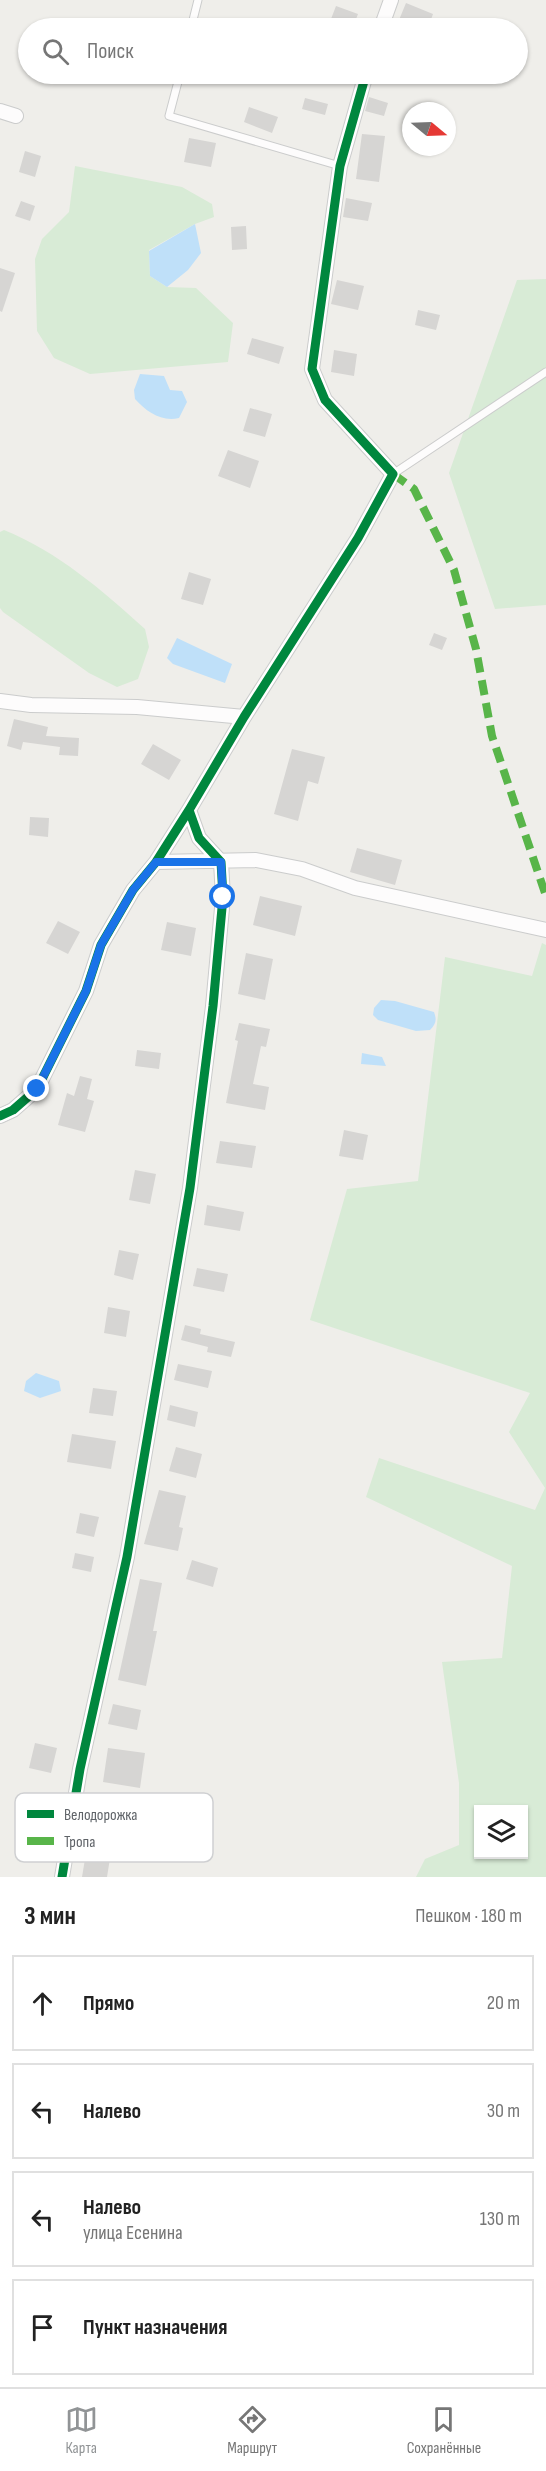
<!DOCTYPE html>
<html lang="ru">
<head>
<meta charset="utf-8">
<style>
  :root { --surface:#fff; --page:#f2f2f2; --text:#222; --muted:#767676; --line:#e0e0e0; --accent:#919496 }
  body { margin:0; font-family:"Sofia Sans Condensed",sans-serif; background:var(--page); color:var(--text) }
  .controls { position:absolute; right:18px; bottom:18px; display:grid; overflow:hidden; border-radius:0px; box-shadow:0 2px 4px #0004 }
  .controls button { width:54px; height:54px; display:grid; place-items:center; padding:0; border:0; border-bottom:2px solid var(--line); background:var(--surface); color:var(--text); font:30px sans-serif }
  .compass { position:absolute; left:402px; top:102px; width:54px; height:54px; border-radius:50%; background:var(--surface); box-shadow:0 2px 4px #0004; rotate:109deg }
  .stop { position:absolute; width:18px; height:18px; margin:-14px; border:4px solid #1a73e8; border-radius:50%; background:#fff }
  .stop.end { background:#1a73e8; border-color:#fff; box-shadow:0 2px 6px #0008 }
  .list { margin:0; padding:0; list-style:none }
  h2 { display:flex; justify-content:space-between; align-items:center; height:78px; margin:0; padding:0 24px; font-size:26px }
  h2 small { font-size:20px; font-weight:400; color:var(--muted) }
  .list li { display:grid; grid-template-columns:39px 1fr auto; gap:18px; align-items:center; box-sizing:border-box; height:96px; margin:0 12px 12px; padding:0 12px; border:2px solid var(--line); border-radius:0px }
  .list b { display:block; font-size:22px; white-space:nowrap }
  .list p { margin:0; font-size:20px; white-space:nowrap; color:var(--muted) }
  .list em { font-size:20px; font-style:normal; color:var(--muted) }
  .icon { flex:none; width:33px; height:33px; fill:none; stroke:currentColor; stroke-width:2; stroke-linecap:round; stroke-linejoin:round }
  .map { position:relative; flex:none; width:546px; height:1877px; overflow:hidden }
  .search { position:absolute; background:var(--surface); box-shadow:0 2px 4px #0004; left:18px; right:18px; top:18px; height:66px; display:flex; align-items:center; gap:15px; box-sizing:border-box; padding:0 21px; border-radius:33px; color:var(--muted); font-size:22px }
  .sheet { height:510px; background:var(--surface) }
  nav { display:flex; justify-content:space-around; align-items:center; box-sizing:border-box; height:84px; border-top:2px solid var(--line); background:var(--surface); font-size:16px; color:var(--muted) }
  nav a { display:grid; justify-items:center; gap:3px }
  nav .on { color:var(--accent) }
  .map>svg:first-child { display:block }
</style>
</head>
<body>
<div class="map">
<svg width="546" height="1877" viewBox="0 0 546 1877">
  <rect width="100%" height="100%" fill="#efeeea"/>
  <path fill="#d8ebd6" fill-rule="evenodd" d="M75,166L182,187L212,204L214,217L195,224L149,250L150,276L167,287L196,288L233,323L228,362L90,374L54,358L37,331L35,259L42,239L69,212Z
    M546,279V605L495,609L449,473L517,280Z
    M4,530C58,552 102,590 145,629L149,647L138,679L117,687L89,673L3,612L0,608V532Z
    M542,943L546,945V1877H416L425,1859L459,1845V1783L442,1662L502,1658L512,1566L366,1497L379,1458L535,1510L545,1488L509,1432L530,1393L310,1320L347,1189L418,1181L445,957L532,976ZM478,1810H524V1854H478Z"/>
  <path fill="#bfe0f9" d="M195,224L201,253L188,270L167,287L150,276L149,251Z
    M140,374L164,376L170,390L182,391L187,402L179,418C161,422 147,412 135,399L134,390Z
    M177,638L232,664L225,683L173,664L167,658Z
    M381,1000L395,1001L434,1012C437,1020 436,1024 430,1030L416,1031L378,1020L373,1015L374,1008Z
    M362,1053L382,1057L386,1066L361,1064Z
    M36,1373L59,1381L61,1391L40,1398L24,1391L26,1381Z"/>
  <path fill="#d6d5d3" d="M406,3L433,14L428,28H420L399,20Z
    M336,6L358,14L353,27L331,19Z
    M369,97L388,103L384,116L365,111Z
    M305,98L328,104L325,115L302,109Z
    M249,107L278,117L272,133L244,122Z
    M362,134L385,136L379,182L356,179Z
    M189,138L216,143L211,167L184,162Z
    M25,151L41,156L35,177L19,172Z
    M346,198L372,203L368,221L343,217Z
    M21,201L35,206L30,221L15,216Z
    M246,226L247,249L232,250L231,227Z
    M0,268L15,273L2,312L0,311Z
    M337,280L364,286L358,310L331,304Z
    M418,310L440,315L436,330L415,325Z
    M252,338L284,347L279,364L247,354Z
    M334,350L357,354L354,376L331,372Z
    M250,408L272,414L265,437L243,431Z
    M228,450L259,461L250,488L218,476Z
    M189,572L211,579L203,605L181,599Z
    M434,633L447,638L442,650L429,645Z
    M14,719L48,727L46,736L79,738L78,756L59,755L60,747L23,742L21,750L7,746Z
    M153,744L181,760L169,780L141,764Z
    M292,749L325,757L318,784L308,781L298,821L274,814Z
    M30,817L49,818L48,837L29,835Z
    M357,848L402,860L395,885L350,872Z
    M260,896L302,906L295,936L253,925Z
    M58,921L80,932L68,954L46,943Z
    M167,922L196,928L191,956L161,950Z
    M246,953L273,959L265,1000L238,994Z
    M239,1023L270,1029L266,1047L261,1046L253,1084L269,1087L265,1110L226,1103L238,1041L235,1040Z
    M137,1050L161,1053L159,1069L135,1066Z
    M80,1076L92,1079L87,1099L94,1101L85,1132L58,1125L67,1093L74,1096Z
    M344,1130L368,1135L363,1160L339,1156Z
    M220,1141L256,1146L252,1168L216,1163Z
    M135,1170L156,1174L150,1204L129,1200Z
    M207,1205L244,1212L240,1231L204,1225Z
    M119,1250L139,1254L133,1280L114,1275Z
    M197,1268L228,1274L224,1292L193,1286Z
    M108,1307L130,1311L126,1337L104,1333Z
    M185,1325L201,1329L200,1334L235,1342L231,1357L207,1352L208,1347L181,1340Z
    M178,1364L212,1371L208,1388L174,1380Z
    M93,1388L117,1391L113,1416L89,1413Z
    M170,1405L198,1412L195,1427L167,1420Z
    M72,1434L116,1441L111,1469L67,1462Z
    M176,1447L202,1454L196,1478L169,1471Z
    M159,1490L186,1496L179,1527L183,1528L178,1551L144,1544Z
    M80,1513L99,1517L94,1537L76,1533Z
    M75,1553L94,1557L91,1572L72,1568Z
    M192,1560L218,1568L213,1587L186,1579Z
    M140,1579L162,1583L153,1631H157L146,1686L118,1680Z
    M113,1704L141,1710L137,1730L108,1724Z
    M35,1743L57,1748L51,1773L29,1768Z
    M108,1748L145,1753L140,1788L103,1782Z
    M94,1818L116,1821L107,1877H82L86,1853L90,1854Z"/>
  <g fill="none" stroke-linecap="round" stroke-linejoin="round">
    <defs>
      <path id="service" d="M191,28L198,0
        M180,74L169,116L340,166
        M393,474L546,372"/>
      <path id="minor" d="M381,28L391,0
        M0,111L16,116
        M0,701L31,705L137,707L244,717
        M156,862L256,860L302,869L355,888L546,930
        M0,1116L13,1110L37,1089L86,991L101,945L133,890L156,862L189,810L244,717L358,538L393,474L325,400L312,369L340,166L366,74
        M62,1877L80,1769L127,1557L190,1188L213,1006L223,897L221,862L199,838L189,810"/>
    </defs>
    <use href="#service" stroke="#cbcccc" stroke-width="9"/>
    <use href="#minor" stroke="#cbcccc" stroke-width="16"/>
    <use href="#service" stroke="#fdfcfc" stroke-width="7"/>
    <use href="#minor" stroke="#fdfcfc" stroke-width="14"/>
    <path stroke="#58b549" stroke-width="8" stroke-dasharray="15 8" stroke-linecap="butt" d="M393,474L414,489L454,570L476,649L492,736L546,896"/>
    <defs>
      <path id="cycleway" d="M0,1116L13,1110L37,1089L86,991L101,945L133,890L156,862L189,810L244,717L358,538L393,474L325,400L312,369L340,166L366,74
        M62,1877L80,1769L127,1557L190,1188L213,1006L223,897L221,862L199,838L189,810"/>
    </defs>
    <use href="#cycleway" stroke="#fff" stroke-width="13"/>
    <use href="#cycleway" stroke="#00873e" stroke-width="9"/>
  </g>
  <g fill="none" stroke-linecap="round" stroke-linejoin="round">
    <path stroke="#1a73e8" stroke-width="8" d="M37,1089L86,991L101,945L133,890L156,862H221L223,897"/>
  </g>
  <rect x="15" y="1793" width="198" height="69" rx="9" fill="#fff" stroke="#cfd0d2" stroke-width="1.5"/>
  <rect x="27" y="1810" width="27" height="8" fill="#00873e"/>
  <rect x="27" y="1837" width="27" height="8" fill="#58b549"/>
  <g font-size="16" fill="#5f6368">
    <text x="64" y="1820">Велодорожка</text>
    <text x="64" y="1847">Тропа</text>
  </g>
</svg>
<div class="controls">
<button><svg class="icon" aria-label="layers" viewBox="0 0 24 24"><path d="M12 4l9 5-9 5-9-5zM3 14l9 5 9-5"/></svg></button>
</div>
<svg class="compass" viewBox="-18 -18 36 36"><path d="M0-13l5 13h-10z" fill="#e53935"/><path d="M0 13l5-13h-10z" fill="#767676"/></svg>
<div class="stop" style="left:223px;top:897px"></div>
<div class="stop end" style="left:37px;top:1089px"></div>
<div class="search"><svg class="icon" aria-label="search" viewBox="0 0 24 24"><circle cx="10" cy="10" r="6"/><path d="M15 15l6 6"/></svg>Поиск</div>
</div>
<section class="sheet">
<h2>3 мин<small>Пешком · 180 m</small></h2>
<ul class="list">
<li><svg class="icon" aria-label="ahead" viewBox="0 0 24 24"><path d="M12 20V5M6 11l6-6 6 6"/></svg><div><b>Прямо</b></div><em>20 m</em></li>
<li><svg class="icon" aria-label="left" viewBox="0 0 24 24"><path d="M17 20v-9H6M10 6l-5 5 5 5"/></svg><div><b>Налево</b></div><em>30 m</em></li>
<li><svg class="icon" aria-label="left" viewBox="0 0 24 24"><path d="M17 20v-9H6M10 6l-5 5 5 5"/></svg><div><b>Налево</b><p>улица Есенина</p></div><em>130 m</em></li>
<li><svg class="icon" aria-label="arrive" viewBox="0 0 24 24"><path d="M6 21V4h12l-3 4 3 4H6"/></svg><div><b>Пункт назначения</b></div></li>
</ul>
</section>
<nav>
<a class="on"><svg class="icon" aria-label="map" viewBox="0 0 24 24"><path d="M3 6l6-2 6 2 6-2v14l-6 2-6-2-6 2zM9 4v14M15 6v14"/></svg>Карта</a>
<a><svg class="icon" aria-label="directions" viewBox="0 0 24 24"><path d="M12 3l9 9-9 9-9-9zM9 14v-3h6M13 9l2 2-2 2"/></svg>Маршрут</a>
<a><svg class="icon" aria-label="saved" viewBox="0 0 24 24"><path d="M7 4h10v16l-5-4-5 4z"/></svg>Сохранённые</a>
</nav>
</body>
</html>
